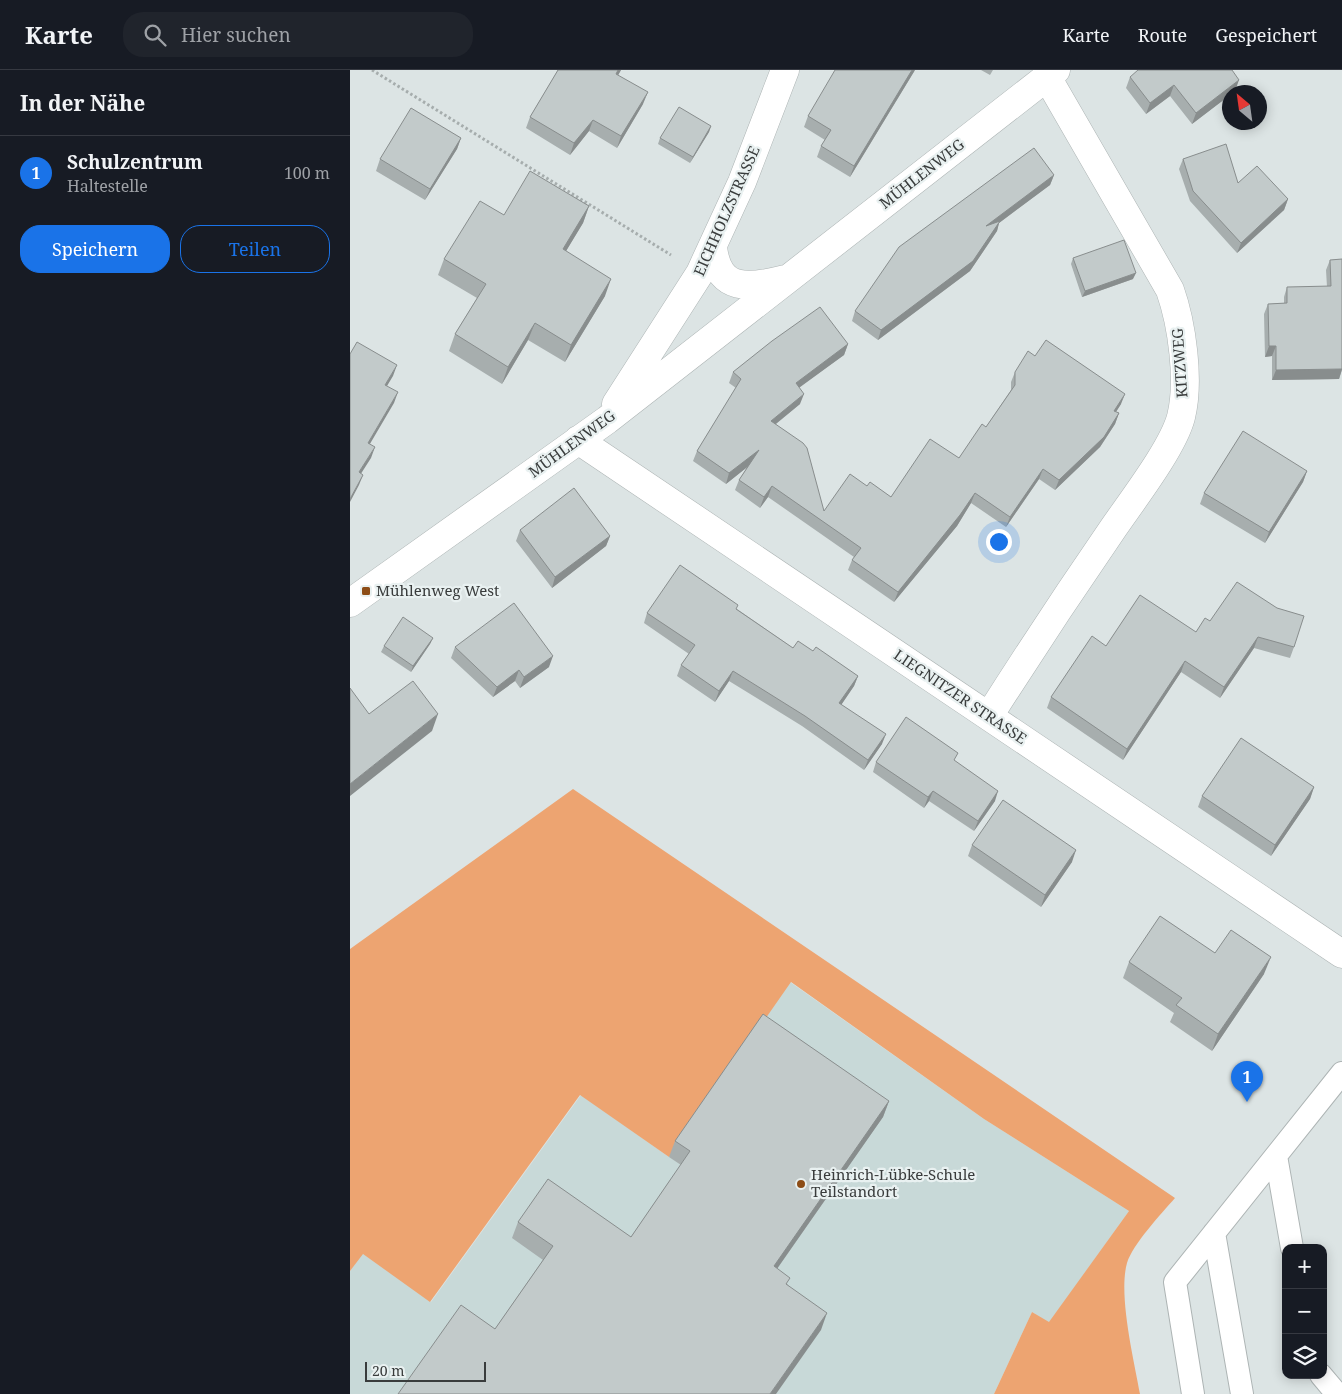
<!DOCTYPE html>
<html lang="de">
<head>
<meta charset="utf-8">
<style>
  :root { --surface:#171b24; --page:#20242c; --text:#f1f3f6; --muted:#9ea1a6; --line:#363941; --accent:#1a73e8 }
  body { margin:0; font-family:"Noto Serif",serif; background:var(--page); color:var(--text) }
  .controls { position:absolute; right:15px; bottom:15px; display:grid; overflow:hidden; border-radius:10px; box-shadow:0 2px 12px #0003 }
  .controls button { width:45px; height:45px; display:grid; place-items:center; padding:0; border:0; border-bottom:1px solid var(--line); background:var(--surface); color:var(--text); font:25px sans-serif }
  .compass { position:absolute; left:872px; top:15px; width:45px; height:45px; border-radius:50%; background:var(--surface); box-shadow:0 2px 12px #0003; rotate:331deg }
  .scale { position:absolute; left:15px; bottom:12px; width:121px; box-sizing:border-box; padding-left:5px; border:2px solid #393c3c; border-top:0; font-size:14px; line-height:18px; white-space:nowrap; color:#393c3c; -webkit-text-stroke:4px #e9f1f1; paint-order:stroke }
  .you { position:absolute; left:648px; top:471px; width:18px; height:18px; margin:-12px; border:4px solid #fff; border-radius:50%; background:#1a73e8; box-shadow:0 0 0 8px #1a73e833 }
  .badge { display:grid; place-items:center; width:32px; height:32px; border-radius:50%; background:var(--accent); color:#fff; font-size:16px; font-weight:700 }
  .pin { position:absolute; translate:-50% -41px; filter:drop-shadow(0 1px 2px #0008) }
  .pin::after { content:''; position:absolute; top:26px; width:18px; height:15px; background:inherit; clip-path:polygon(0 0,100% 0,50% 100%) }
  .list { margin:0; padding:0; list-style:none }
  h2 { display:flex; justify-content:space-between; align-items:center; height:65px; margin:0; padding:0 20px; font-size:21px }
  h2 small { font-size:16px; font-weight:400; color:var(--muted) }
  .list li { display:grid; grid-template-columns:32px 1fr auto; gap:15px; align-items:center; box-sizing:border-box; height:75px; padding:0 20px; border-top:1px solid var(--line) }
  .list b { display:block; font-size:19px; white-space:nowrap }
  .list p { margin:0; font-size:16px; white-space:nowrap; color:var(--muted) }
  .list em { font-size:16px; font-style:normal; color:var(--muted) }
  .actions { display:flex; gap:10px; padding:15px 20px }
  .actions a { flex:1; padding:11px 0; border:1px solid var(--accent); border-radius:20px; text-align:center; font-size:18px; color:var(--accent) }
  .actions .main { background:var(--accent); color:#fff }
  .icon { flex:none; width:28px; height:28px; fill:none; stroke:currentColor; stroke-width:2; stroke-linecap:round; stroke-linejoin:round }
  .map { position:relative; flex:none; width:992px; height:1324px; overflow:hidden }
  header { display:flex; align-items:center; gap:30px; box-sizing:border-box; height:70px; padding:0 25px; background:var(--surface); border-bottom:1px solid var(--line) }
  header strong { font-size:24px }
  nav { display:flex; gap:28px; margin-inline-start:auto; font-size:18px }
  .search { width:350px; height:45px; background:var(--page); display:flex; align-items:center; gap:12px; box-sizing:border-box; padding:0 18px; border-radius:20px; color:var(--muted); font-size:19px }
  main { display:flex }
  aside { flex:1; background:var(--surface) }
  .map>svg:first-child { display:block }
</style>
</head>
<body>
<header>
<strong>Karte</strong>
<div class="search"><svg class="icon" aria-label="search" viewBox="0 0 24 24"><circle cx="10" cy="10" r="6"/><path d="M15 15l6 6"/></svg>Hier suchen</div>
<nav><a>Karte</a><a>Route</a><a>Gespeichert</a></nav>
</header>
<main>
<aside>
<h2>In der Nähe<small></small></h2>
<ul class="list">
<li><span class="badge">1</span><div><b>Schulzentrum</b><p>Haltestelle</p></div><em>100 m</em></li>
</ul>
<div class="actions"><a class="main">Speichern</a><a>Teilen</a></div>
</aside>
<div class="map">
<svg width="992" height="1324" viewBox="0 0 992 1324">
  <rect width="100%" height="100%" fill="#dce4e4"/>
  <path fill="#c8d9d8" d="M440,912L634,1049L779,1141L699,1253L682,1242L644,1324H0V1201L12,1183L81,1232L231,1025L319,1087Z"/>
  <path fill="#eda471" d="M223,719L825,1128C811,1144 783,1174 777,1193C768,1225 784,1290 790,1324H644L682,1242L699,1252L779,1141L634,1049L441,912L319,1087L230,1025L80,1232L13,1184L0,1201V879Z"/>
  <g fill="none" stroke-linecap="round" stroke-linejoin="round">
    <defs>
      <path id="lane" d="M926,1086L942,1178
        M864,1163L892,1324
        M971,1305L987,1324
        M843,1324L825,1212L992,1003"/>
      <path id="street" d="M363,177C368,223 400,218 435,209
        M266,334L350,203L392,112L435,0
        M228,370L992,884
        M0,533L257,350L706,0
        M639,646C679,583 720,521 762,460C781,432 823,378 831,347C840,311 832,254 820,220L697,7"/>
    </defs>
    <use href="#lane" stroke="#adb4b4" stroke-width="24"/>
    <use href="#street" stroke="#adb4b4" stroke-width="29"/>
    <path stroke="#a6adad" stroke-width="3" stroke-dasharray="2.5 2.5" stroke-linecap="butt" d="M22,0L321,185"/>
    <use href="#lane" stroke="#fff" stroke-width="22"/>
    <use href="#street" stroke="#fff" stroke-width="28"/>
  </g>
  <path fill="#a7aeae" d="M208,0H271L268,5L293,34L267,78L239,61L220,85L176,58L180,47Z
    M565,0L500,107L467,87L471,76L475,70L454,57L458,46Z
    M631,0H643L640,5Z
    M780,7L885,21L883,22H880V25L842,54L820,26L796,44L776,18Z
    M361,56L359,62L340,93L308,74L310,68Z
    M111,68L107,79L75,130L26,101L30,89Z
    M833,89L888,113L938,129L934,140L887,183L840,131L829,99Z
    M704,105L700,115L649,153L647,161L620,201L528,270L502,251L505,241Z
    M239,136L233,153L216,181L255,226L215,292L178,270L152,314L99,281L105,264L127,228L88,205L94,189L154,145Z
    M723,188L783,209L732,227L721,194Z
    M992,189V300L989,309L922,310V286L915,287L914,244L918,234L934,233V227L937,217H977L976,200L980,190Z
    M498,274L494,285L449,317L450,334L426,354L474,441L517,416L541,427L609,388L636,357L661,320V312L665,302L685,286L771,334L766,342L769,343L765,354L750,377L705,420L689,409L656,457L621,433L607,456L544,532L498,500L502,490L504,487L418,427L410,438L385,420L389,410L398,396L376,414L343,391L347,381L386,318L379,313L383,302Z
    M957,401L953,412L915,473L850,434L854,423Z
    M170,460L260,466L256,476L202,518L166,471Z
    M387,539L443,578L463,581L508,606L504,616L491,635L532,674L514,700L452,656L379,611L365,632L327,606L331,595L339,584L294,553L297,543Z
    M860,551L944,577L940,588L904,578L870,628L831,602L773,690L697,638L701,627L846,562Z
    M83,568L80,574L61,602L31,582L34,576Z
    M105,577L199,597L170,618L165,611L143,627L101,588Z
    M605,691L645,731L624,761L579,731L574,738L523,702L526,692Z
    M964,717L960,729L921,786L848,737L852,726Z
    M622,775L722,792L691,837L618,786Z
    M865,883L914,904L862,981L820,952L824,943L773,908L779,892Z
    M539,1031L533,1047L427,1199L438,1215L471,1260L145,1259L193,1190L162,1168L168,1152L281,1167L331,1095L319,1087L325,1071Z"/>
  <path fill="#888d8d" d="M268,0H271L262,16L266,4Z
    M562,0H565L500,107L504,96Z
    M889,10L885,21L883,22H880V25L842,54L846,43Z
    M824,15L820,26L796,44L800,33Z
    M298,22L293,34L267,78L271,66Z
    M243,50L239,61L220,85L224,73Z
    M361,56L359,62L340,93L343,87Z
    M111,68L107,79L75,130L80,119Z
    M704,105L700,115L649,153L647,161L620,201L528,270L531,260L636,156Z
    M938,129L934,140L887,183L891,173Z
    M239,136L233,153L207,196L213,179Z
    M786,203L783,209L732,227L735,221Z
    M261,209L255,226L215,292L221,275Z
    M185,253L178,270L152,314L158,297Z
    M498,274L494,285L442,323L446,313Z
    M919,276H926L922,286L915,287Z
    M47,295L43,306L31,326L35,315Z
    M992,299L989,309L922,310L926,300Z
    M48,322L44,333L14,384L18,373Z
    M454,324L450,334L417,361L421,351Z
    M775,324L771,334L760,351L764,341Z
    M769,343L765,354L750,377L705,420L709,410Z
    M25,377L21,388L5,413L9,402Z
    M409,380L405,391L376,414L379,403Z
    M693,399L689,409L656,457L660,447Z
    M957,401L953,412L915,473L919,462Z
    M13,405L9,415L0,432V429Z
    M422,416L418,427L410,438L414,427Z
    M625,423L621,433L607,456L544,532L548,522Z
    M260,466L256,476L202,518L205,507Z
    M908,567L904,578L870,628L874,617Z
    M83,568L80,574L61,602L63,596Z
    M203,586L199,597L170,618L174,607Z
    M835,591L831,602L773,690L777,679Z
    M169,600L165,611L143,627L147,617Z
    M383,601L379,611L365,632L369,621Z
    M508,606L504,616L485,644L489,633Z
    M88,644L82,661L0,726V714Z
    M536,664L532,674L514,700L518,690Z
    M964,717L960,729L921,786L925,775Z
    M583,721L579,731L574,738L578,727Z
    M648,721L645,731L624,761L628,751Z
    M726,780L722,792L691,837L695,825Z
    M921,887L914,904L862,981L868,964Z
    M539,1031L533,1047L417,1213L424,1196Z
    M477,1243L471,1260L426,1324H420Z"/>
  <path fill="#c2caca" stroke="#888d8d" d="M208,0H268L266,4L298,22L271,66L243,50L224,73L180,47Z
    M485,0H562L504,96L471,76L481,60L458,46Z
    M788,0H882L889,10L846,43L824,15L800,33L780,7Z
    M329,37L361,56L343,87L310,68Z
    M61,38L111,68L80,119L30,89Z
    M876,74L888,113L907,96L938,129L891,173L843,121L833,89Z
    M684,78L704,105L636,156L650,151L623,191L531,260L505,241L549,177Z
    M180,101L239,136L213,179L261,209L221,275L185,253L158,297L105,264L136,214L94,189L130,131L154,145Z
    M774,170L786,203L735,221L723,188Z
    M992,189V299L926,300V276H919L918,234L937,233V217L981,216L980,190Z
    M470,237L498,274L446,313L454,324L421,351L453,373L457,378L474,441L500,404L517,416L520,412L541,427L580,369L609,388L632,354L636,357L665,315V302L678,281L685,286L696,270L775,324L764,341L769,343L754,367L709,410L693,399L660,447L625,423L610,445L548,522L502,490L511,478L422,416L414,427L389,410L409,380L379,403L347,381L391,309L383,302L422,271Z
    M7,272L47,295L35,315L48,322L18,373L25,377L9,402L13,405L0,429V284Z
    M893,361L957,401L919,462L854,423Z
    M224,418L260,466L205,507L170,460Z
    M330,495L388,535L386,539L443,578L448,571L463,581L466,577L508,606L489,633L536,664L518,690L455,646L383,601L369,621L331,595L345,575L297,543Z
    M887,512L927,538L954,546L944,577L908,567L874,617L835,591L777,679L701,627L742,566L756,576L790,525L846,562L855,548L860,551Z
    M164,533L203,586L174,607L169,600L147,617L105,577Z
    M53,547L83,568L63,596L34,576Z
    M63,611L88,644L0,714V618L19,644Z
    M556,647L608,683L604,690L648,721L628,751L583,721L578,727L526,692Z
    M891,668L964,717L925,775L852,726Z
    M653,730L726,780L695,825L622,775Z
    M810,846L865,883L881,860L921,887L868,964L826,935L832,928L779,892Z
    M413,944L539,1031L424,1196L440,1208L436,1214L477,1243L420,1324H48L111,1235L145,1259L203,1176L168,1152L198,1109L281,1167L340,1081L325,1071Z"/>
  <g fill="#8d4d17" stroke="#e9f1f1" stroke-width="2">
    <rect x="11" y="516" width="10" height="10" rx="2.5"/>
    <circle cx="451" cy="1114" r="5"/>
  </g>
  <g text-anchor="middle" stroke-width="4.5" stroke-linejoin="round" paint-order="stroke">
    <g font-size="15" fill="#393c3c" stroke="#e9f1f1">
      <text transform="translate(572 104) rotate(-38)" y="5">MÜHLENWEG</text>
      <text transform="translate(377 141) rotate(-66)" y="5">EICHHOLZSTRASSE</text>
      <text transform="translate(830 293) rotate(-94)" y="5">KITZWEG</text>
      <text transform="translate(222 374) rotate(-36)" y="5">MÜHLENWEG</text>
      <text transform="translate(610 627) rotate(34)" y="5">LIEGNITZER STRASSE</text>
    </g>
    <g font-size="15" fill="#393c3c" stroke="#e9f1f1" text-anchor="start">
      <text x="26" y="526">Mühlenweg West</text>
      <text x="461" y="1110">Heinrich-Lübke-Schule<tspan x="461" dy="17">Teilstandort</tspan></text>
    </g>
  </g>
</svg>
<div class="controls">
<button>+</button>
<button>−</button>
<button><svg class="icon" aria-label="layers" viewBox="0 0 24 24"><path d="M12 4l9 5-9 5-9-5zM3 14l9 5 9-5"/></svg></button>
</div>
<svg class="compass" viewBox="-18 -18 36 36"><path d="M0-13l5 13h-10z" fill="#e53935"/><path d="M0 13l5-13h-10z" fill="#9ea1a6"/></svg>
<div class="scale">20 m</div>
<div class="you"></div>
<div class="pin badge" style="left:897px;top:1032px">1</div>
</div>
</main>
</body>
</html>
